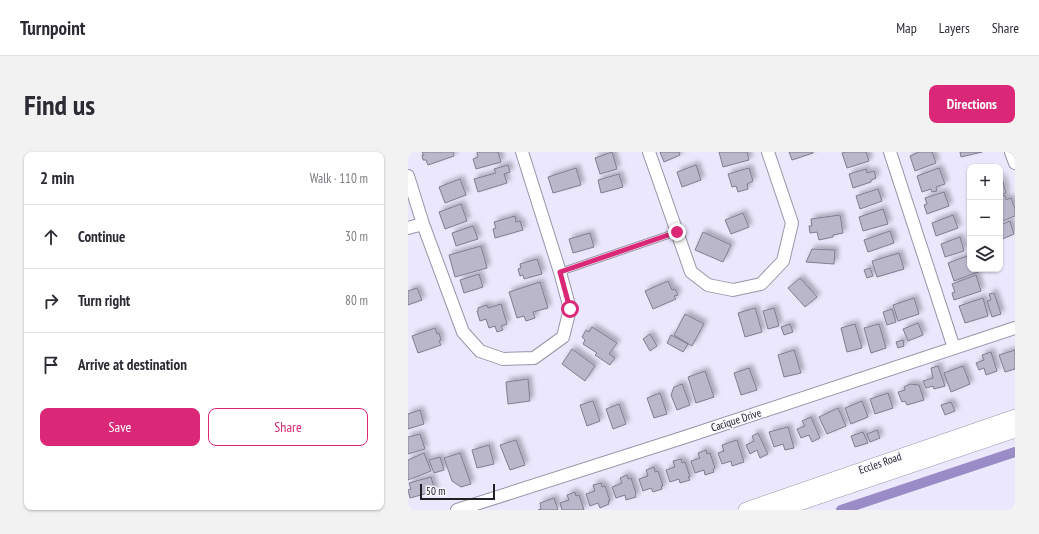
<!DOCTYPE html>
<html lang="en">
<head>
<meta charset="utf-8">
<style>
  :root { --surface:#fff; --page:#f2f2f3; --text:#2b2b33; --muted:#7c7c81; --line:#e1e1e2; --accent:#db2777 }
  body { margin:0; font-family:"PT Sans Narrow",sans-serif; background:var(--page); color:var(--text) }
  .controls { position:absolute; right:12px; top:12px; display:grid; overflow:hidden; border-radius:8px; box-shadow:0 1px 3px #0004 }
  .controls button { width:36px; height:36px; display:grid; place-items:center; padding:0; border:0; border-bottom:1px solid var(--line); background:var(--surface); color:var(--text); font:20px sans-serif }
  .scale { position:absolute; left:12px; bottom:10px; width:75px; box-sizing:border-box; padding-left:4px; border:2px solid #212027; border-top:0; font-size:11px; line-height:14px; white-space:nowrap; color:#212027; -webkit-text-stroke:3px #f8f7ff; paint-order:stroke }
  .stop { position:absolute; width:12px; height:12px; margin:-9px; border:3px solid #db2777; border-radius:50%; background:#fff }
  .stop.end { background:#db2777; border-color:#fff; box-shadow:0 1px 4px #0008 }
  .list { margin:0; padding:0; list-style:none }
  h2 { display:flex; justify-content:space-between; align-items:center; height:52px; margin:0; padding:0 16px; font-size:17px }
  h2 small { font-size:13px; font-weight:400; color:var(--muted) }
  .list li { display:grid; grid-template-columns:26px 1fr auto; gap:12px; align-items:center; box-sizing:border-box; height:64px; padding:0 16px; border-top:1px solid var(--line) }
  .list b { display:block; font-size:15px; white-space:nowrap }
  .list em { font-size:13px; font-style:normal; color:var(--muted) }
  .actions { display:flex; gap:8px; padding:12px 16px }
  .actions a { flex:1; padding:9px 0; border:1px solid var(--accent); border-radius:8px; text-align:center; font-size:14px; color:var(--accent) }
  .actions .main { background:var(--accent); color:#fff }
  .icon { flex:none; width:22px; height:22px; fill:none; stroke:currentColor; stroke-width:2; stroke-linecap:round; stroke-linejoin:round }
  .map { position:relative; flex:none; width:607px; height:358px; overflow:hidden; border-radius:8px }
  header { display:flex; align-items:center; gap:24px; box-sizing:border-box; height:56px; padding:0 20px; background:var(--surface); border-bottom:1px solid var(--line) }
  header strong { font-size:19px }
  nav { display:flex; gap:22px; margin-inline-start:auto; font-size:14px }
  .intro { display:flex; align-items:center; justify-content:space-between; box-sizing:border-box; height:96px; padding:0 24px }
  h1 { margin:0; font-size:28px }
  .button { padding:10px 18px; border-radius:8px; background:var(--accent); color:#fff; font-size:14px; font-weight:700 }
  main { display:flex; gap:24px; padding:0 24px }
  aside { flex:1; background:var(--surface); border-radius:8px; box-shadow:0 1px 3px #0004 }
  .map>svg:first-child { display:block }
</style>
</head>
<body>
<header>
<strong>Turnpoint</strong>
<nav><a>Map</a><a>Layers</a><a>Share</a></nav>
</header>
<div class="intro"><h1>Find us</h1><a class="button">Directions</a></div>
<main>
<aside>
<h2>2 min<small>Walk · 110 m</small></h2>
<ul class="list">
<li><svg class="icon" aria-label="ahead" viewBox="0 0 24 24"><path d="M12 20V5M6 11l6-6 6 6"/></svg><div><b>Continue</b></div><em>30 m</em></li>
<li><svg class="icon" aria-label="right" viewBox="0 0 24 24"><path d="M7 20v-9h11M14 6l5 5-5 5"/></svg><div><b>Turn right</b></div><em>80 m</em></li>
<li><svg class="icon" aria-label="arrive" viewBox="0 0 24 24"><path d="M6 21V4h12l-3 4 3 4H6"/></svg><div><b>Arrive at destination</b></div></li>
</ul>
<div class="actions"><a class="main">Save</a><a>Share</a></div>
</aside>
<div class="map">
<svg width="607" height="358" viewBox="0 0 607 358">
  <defs>
    <filter id="shadow"><feDropShadow dx="3.5" dy="-3.5" stdDeviation="2" flood-color="#0004"/></filter>
  </defs>
  <rect width="100%" height="100%" fill="#ebe7fc"/>
  <g fill="none" stroke-linecap="round" stroke-linejoin="round">
    <path stroke="#9a8dc7" stroke-width="10" d="M433,358L607,300"/>
  </g>
  <path fill="#bbb7cb" stroke="#817d8f" filter="url(#shadow)" d="M14,0H45L46,4L20,13L18,8H15L14,3H16Z
    M69,0H90L93,10L68,17L65,7L70,5Z
    M204,0L209,17L192,22L187,6Z
    M252,0H271L272,3L256,10Z
    M311,0H339L341,8L315,15Z
    M381,0H405V1L384,8Z
    M437,0H458L461,9L439,16L434,1Z
    M511,0H524L528,11L507,19L502,4Z
    M552,0H574L553,5Z
    M100,13L102,20L96,22L99,31L70,40L66,27L88,21L86,17Z
    M288,13L293,28L274,35L269,20Z
    M168,16L173,33L145,41L140,25Z
    M341,16L345,29L339,32L340,37L330,40L328,34L324,35L320,22Z
    M531,16L537,32L528,35L529,39L524,40L523,37L514,40L509,24Z
    M458,17L459,21L466,19L468,26L463,28V30L445,36L441,22Z
    M211,22L215,35L193,41L190,28Z
    M594,26L598,41L592,43V27Z
    M52,27L58,43L37,51L31,35Z
    M470,37L474,49L452,57L448,44Z
    M536,40L541,54L519,62L516,53L519,52L517,46Z
    M597,43L598,48L603,46L607,57V64L592,70V45Z
    M53,52L59,69L37,77L31,60Z
    M475,57L480,72L455,79L451,65Z
    M335,61L341,75L323,82L317,68Z
    M432,63L435,81L425,83V85L411,88L409,80L402,81L401,74H404L403,67Z
    M545,63L550,76L528,84L524,71Z
    M107,64L108,70L112,69L115,78L87,86L85,77L88,76L86,70Z
    M602,69L606,82L592,88V73Z
    M65,74L70,87L48,94L44,81Z
    M482,79L486,91L460,100L456,88Z
    M295,80L323,93L315,110L287,98Z
    M182,81L186,95L165,101L161,87Z
    M552,85L556,99L537,105L533,92Z
    M73,94L79,116L47,125L41,103Z
    M404,97L427,98L426,112L398,110Z
    M491,101L496,117L469,125L464,109Z
    M562,103V117H569L570,120L546,129L540,111Z
    M129,107L134,122L116,127L115,123L112,124L110,117L113,116L112,112Z
    M462,116L465,124L459,126L456,118Z
    M71,122L75,135L56,141L52,128Z
    M568,123L573,139L546,148L544,141L547,140L544,132Z
    M392,126L409,145L397,155L380,136Z
    M260,129L264,138L267,137L270,143L266,144L268,147L245,157L237,139Z
    M132,130L140,156L125,160L127,166L118,169L116,164L109,166L101,140Z
    M9,136L14,148L0,153V139Z
    M586,141L593,162L584,165L579,149L583,148L581,142Z
    M506,146L511,162L490,169L485,153Z
    M575,146L580,164L557,171L551,154Z
    M93,152L99,172L93,174L95,178L89,180L87,174L81,176L78,167L72,169L69,159H70V156L79,153L80,156Z
    M347,156L354,180L337,185L330,161Z
    M366,156L371,174L360,177L355,159Z
    M484,157L488,170L479,173L475,160Z
    M277,162L296,172L284,194L266,183Z
    M510,171L515,183L500,189L495,177Z
    M382,172L385,180L376,183L373,175Z
    M447,172L454,196L439,200L433,176Z
    M471,172L478,196L463,201L456,176Z
    M184,175L209,191L201,202L207,206L202,213L187,203L189,201L175,192L177,188L174,185L178,178L181,180Z
    M27,176L29,182L31,181L33,188L31,189L33,193L10,201L4,184Z
    M242,182L249,194L242,199L235,187Z
    M263,183L280,192L275,200L259,191Z
    M495,188L496,194L490,196L488,190Z
    M164,197L187,214L177,229L154,212Z
    M386,198L393,221L376,225L370,203Z
    M607,198V217L597,220L591,203Z
    M583,200L589,219L578,223L576,216L571,218L568,211L576,208L574,203Z
    M530,214L537,234L526,237L525,234L518,236L515,229L525,226L523,216Z
    M555,214L562,232L543,240L536,221Z
    M341,216L349,238L333,243L326,221Z
    M297,219L306,245L288,251L280,225Z
    M120,227L122,249L100,252L98,230Z
    M274,232L282,253L269,258L263,243L266,235Z
    M502,232L511,233L516,248L499,253L497,249L494,250L490,240L497,238L496,235Z
    M252,241L259,262L246,266L239,246Z
    M480,241L485,256L467,262L462,247Z
    M185,249L192,269L179,274L172,253Z
    M454,249L460,265L443,272L437,256Z
    M543,250L547,259L537,263L533,253Z
    M211,252L218,272L205,277L198,257Z
    M430,256L438,274L419,282L411,265Z
    M12,258L16,272L0,277V262Z
    M403,265L412,286L404,290L401,283L393,286L389,277L397,274L394,269Z
    M380,275L386,296L377,298L375,292L366,295L361,280Z
    M469,278L472,286L462,290L459,282Z
    M455,280L460,291L447,295L443,284Z
    M350,281L360,302L352,306L349,298L342,302L338,293L346,289L344,284Z
    M12,282L17,297L0,302V285Z
    M108,288L117,313L102,318L92,293Z
    M329,288L336,310L324,314L323,309L314,312L310,301L316,299L314,293Z
    M81,293L86,312L69,316L64,298Z
    M298,298L299,302L302,301L307,316L305,317L306,320L297,323L296,318L287,321L283,309L292,306L290,301Z
    M16,301L23,319L0,328V308Z
    M52,301L63,332L53,335L44,329L36,306Z
    M32,305L36,318L26,321L21,308Z
    M273,307L274,311L277,310L282,325H280L282,328L272,331L271,327L262,330L258,318L267,315L265,309Z
    M246,315L247,320L250,319L255,334H253L254,337L245,340L243,336L235,339L231,327L240,324L238,318Z
    M219,323L220,327L223,326L228,341L227,342L228,345L218,348L217,343L208,346L204,335L214,331L212,326Z
    M23,325L27,339L2,346L0,338L3,337L1,331Z
    M193,331L194,335L197,334L202,349H200L201,352L192,356L190,351L182,354L178,342L187,339L185,333Z
    M167,340L168,344L171,343L176,358H154L152,351L161,348L159,343Z
    M146,346L150,358H130L133,357L132,351Z"/>
  <g fill="none" stroke-linecap="round" stroke-linejoin="round">
    <defs>
      <path id="service" d="M152,120L269,80"/>
      <path id="minor" d="M241,0L283,120L300,133L325,138L353,132L375,109L384,71L360,0
        M482,0L546,196
        M603,0L607,11
        M0,24L15,72L55,180L72,199L95,207L126,206L155,185L162,157L152,120L114,0
        M0,76L15,72
        M49,358L277,285L607,176"/>
      <path id="tertiary" d="M338,358L607,265
        M370,358L607,278"/>
    </defs>
    <use href="#service" stroke="#9895a7" stroke-width="8"/>
    <use href="#minor" stroke="#9895a7" stroke-width="14"/>
    <use href="#tertiary" stroke="#9895a7" stroke-width="16"/>
    <use href="#service" stroke="#fff" stroke-width="6"/>
    <use href="#minor" stroke="#fff" stroke-width="12"/>
    <use href="#tertiary" stroke="#fff" stroke-width="15"/>
  </g>
  <g fill="none" stroke-linecap="round" stroke-linejoin="round">
    <path stroke="#db2777" stroke-width="5" d="M162,157L152,120L269,80"/>
  </g>
  <g text-anchor="middle" stroke-width="3" stroke-linejoin="round" paint-order="stroke">
    <g font-size="11" fill="#212027" stroke="#f8f7ff">
      <text transform="translate(328 268) rotate(-18)" y="4">Cacique Drive</text>
      <text transform="translate(472 311) rotate(-19)" y="4">Eccles Road</text>
    </g>
  </g>
</svg>
<div class="controls">
<button>+</button>
<button>−</button>
<button><svg class="icon" aria-label="layers" viewBox="0 0 24 24"><path d="M12 4l9 5-9 5-9-5zM3 14l9 5 9-5"/></svg></button>
</div>
<div class="scale">50 m</div>
<div class="stop" style="left:162px;top:157px"></div>
<div class="stop end" style="left:269px;top:80px"></div>
</div>
</main>
</body>
</html>
